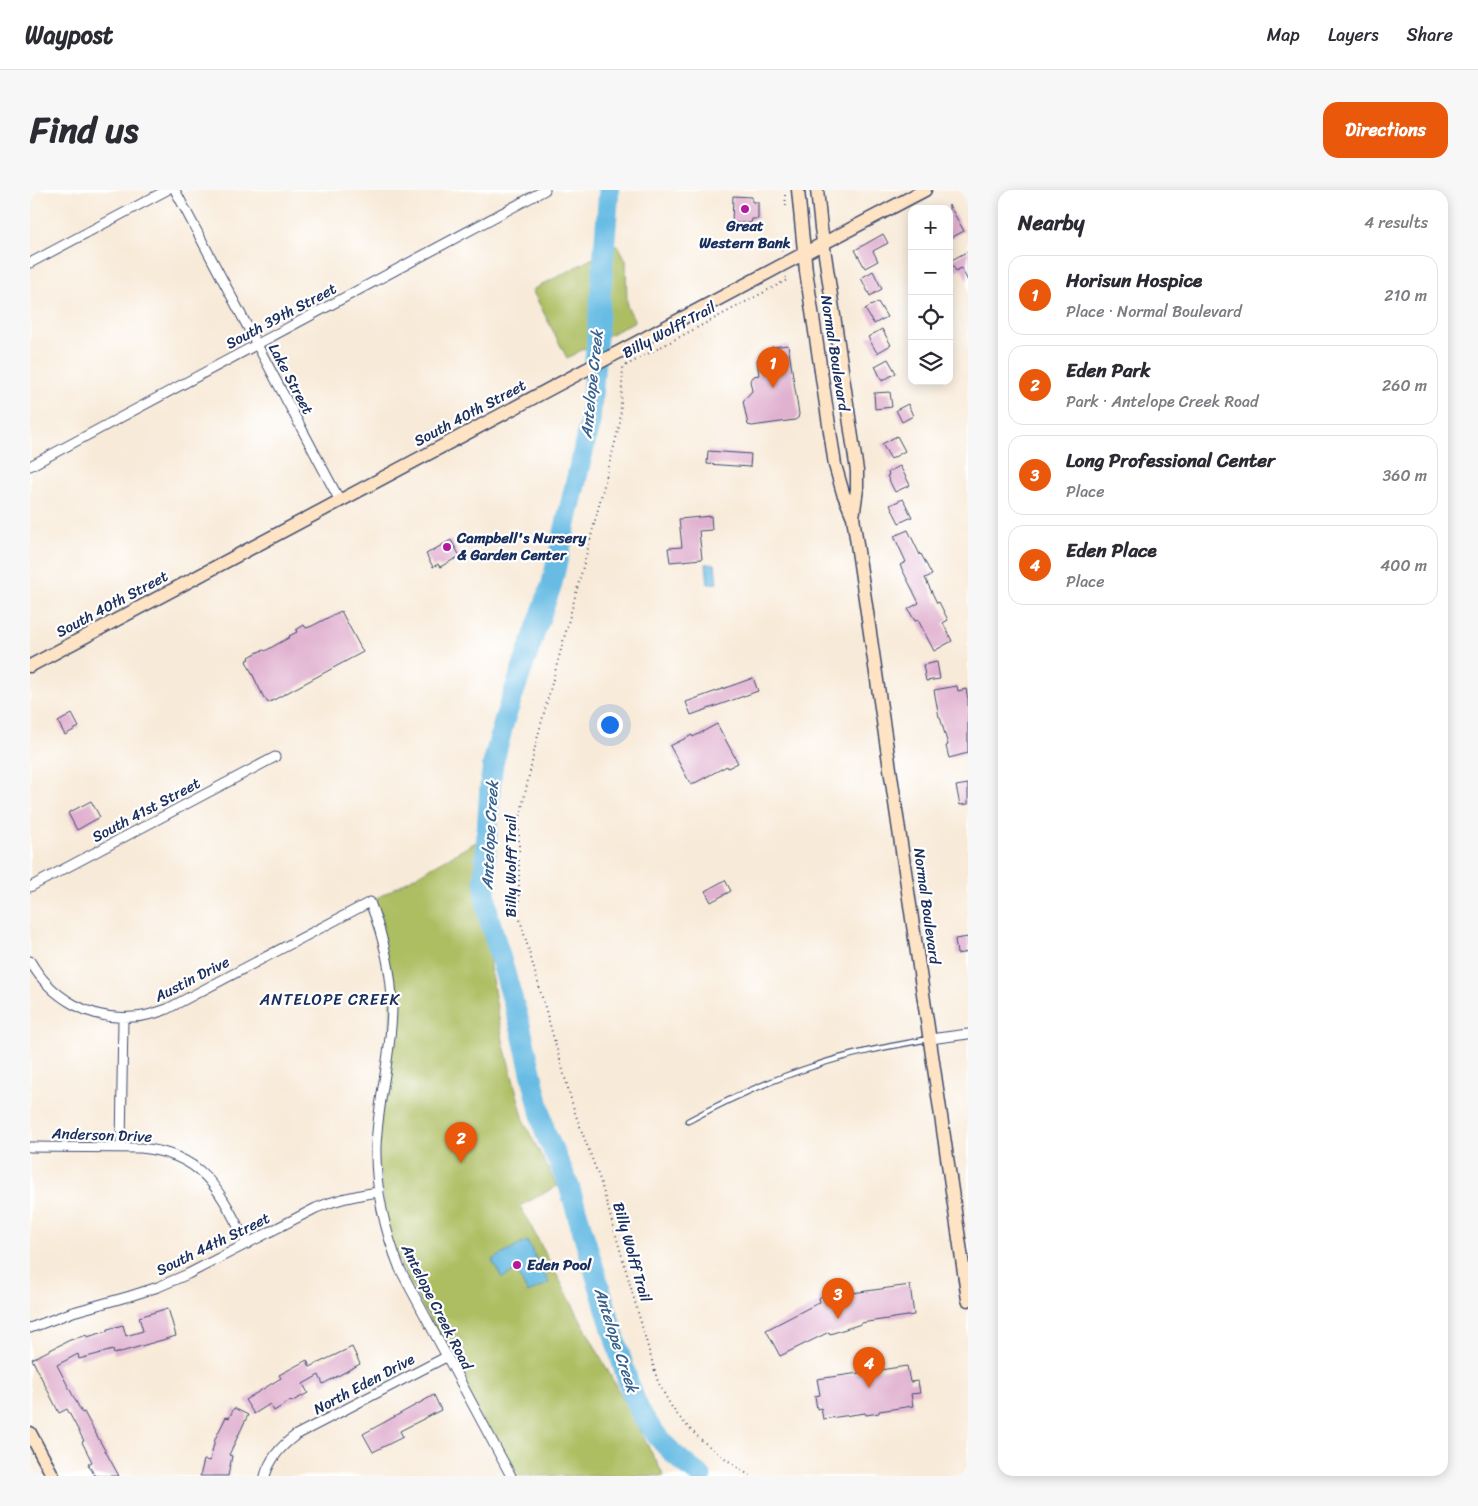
<!DOCTYPE html>
<html lang="en">
<head>
<meta charset="utf-8">
<style>
  :root { --surface:#fff; --page:#f7f7f7; --text:#2b2b33; --muted:#7c7c81; --line:#e1e1e2; --accent:#ea580c }
  body { margin:0; font-family:Sriracha,sans-serif; background:var(--page); color:var(--text) }
  .controls { position:absolute; right:15px; top:15px; display:grid; overflow:hidden; border-radius:10px; box-shadow:0 2px 12px #0003 }
  .controls button { width:45px; height:45px; display:grid; place-items:center; padding:0; border:0; border-bottom:1px solid var(--line); background:var(--surface); color:var(--text); font:25px sans-serif }
  .you { position:absolute; left:579px; top:534px; width:18px; height:18px; margin:-12px; border:4px solid #fff; border-radius:50%; background:#1a73e8; box-shadow:0 0 0 8px #1a73e833 }
  .badge { display:grid; place-items:center; width:32px; height:32px; border-radius:50%; background:var(--accent); color:#fff; font-size:16px; font-weight:700 }
  .pin { position:absolute; translate:-50% -41px; filter:drop-shadow(0 1px 2px #0008) }
  .pin::after { content:''; position:absolute; top:26px; width:18px; height:15px; background:inherit; clip-path:polygon(0 0,100% 0,50% 100%) }
  .list { margin:0; padding:0; list-style:none }
  h2 { display:flex; justify-content:space-between; align-items:center; height:65px; margin:0; padding:0 20px; font-size:21px }
  h2 small { font-size:16px; font-weight:400; color:var(--muted) }
  .list li { display:grid; grid-template-columns:32px 1fr auto; gap:15px; align-items:center; box-sizing:border-box; height:80px; margin:0 10px 10px; padding:0 10px; border:1px solid var(--line); border-radius:15px }
  .list b { display:block; font-size:19px; white-space:nowrap }
  .list p { margin:0; font-size:16px; white-space:nowrap; color:var(--muted) }
  .list em { font-size:16px; font-style:normal; color:var(--muted) }
  .icon { flex:none; width:28px; height:28px; fill:none; stroke:currentColor; stroke-width:2; stroke-linecap:round; stroke-linejoin:round }
  .map { position:relative; flex:none; width:938px; height:1286px; overflow:hidden; border-radius:15px }
  header { display:flex; align-items:center; gap:30px; box-sizing:border-box; height:70px; padding:0 25px; background:var(--surface); border-bottom:1px solid var(--line) }
  header strong { font-size:24px }
  nav { display:flex; gap:28px; margin-inline-start:auto; font-size:18px }
  .intro { display:flex; align-items:center; justify-content:space-between; box-sizing:border-box; height:120px; padding:0 30px }
  h1 { margin:0; font-size:35px }
  .button { padding:12px 22px; border-radius:15px; background:var(--accent); color:#fff; font-size:18px; font-weight:700 }
  main { display:flex; gap:30px; padding:0 30px }
  aside { flex:1; background:var(--surface); border-radius:15px; box-shadow:0 2px 12px #0003 }
  .map>svg:first-child { display:block }
</style>
</head>
<body>
<header>
<strong>Waypost</strong>
<nav><a>Map</a><a>Layers</a><a>Share</a></nav>
</header>
<div class="intro"><h1>Find us</h1><a class="button">Directions</a></div>
<main>
<div class="map">
<svg width="938" height="1286" viewBox="0 0 938 1286">
  <rect width="100%" height="100%" fill="#fff"/>
  <filter id="ink" filterUnits="userSpaceOnUse"><feTurbulence type="fractalNoise" baseFrequency=".02" numOctaves="2"/><feDisplacementMap in="SourceGraphic" scale="10" xChannelSelector="R" yChannelSelector="G"/><feConvolveMatrix kernelMatrix="1 2 1 2 8 2 1 2 1" color-interpolation-filters="sRGB"/></filter>
  <filter id="wash" filterUnits="userSpaceOnUse"><feTurbulence type="fractalNoise" baseFrequency=".0096" numOctaves="4" result="noise"/><feDisplacementMap in="SourceGraphic" scale="20" xChannelSelector="R" yChannelSelector="G"/><feGaussianBlur stdDeviation="1.12" result="paint"/><feColorMatrix in="noise" values="0 0 0 0 0 0 0 0 0 0 0 0 0 0 0 0 0 1.4 0 .05"/><feComposite in="paint" operator="in"/></filter>
  <g filter="url(#wash)">
    <rect width="100%" height="100%" fill="#f8ead8"/>
    <path fill="#adbe62" stroke="#647660" d="M588,55L596,70L597,116L605,131L537,168L502,100Z
      M464,642L459,703L460,778L469,829L474,856L495,934L527,996L490,1016L634,1286H481L359,1052L346,957L360,846L361,787L340,712Z"/>
    <path fill="#67bce4" stroke="#4176a1" d="M676,374H685L687,393L678,394Z
      M497,1051L519,1093L498,1103L486,1081L472,1088L462,1070Z"/>
    <g fill="none" stroke-linecap="round" stroke-linejoin="round">
      <path stroke="#67bce4" stroke-width="21" d="M579,0L560,232L522,393L475,528L463,574L460,597L454,689L456,710L459,728L490,835L515,942L539,996L598,1192C602,1202 605,1212 610,1221C625,1248 647,1269 671,1286"/>
    </g>
    <g id="blocks">
      <path fill="#e1b2d0" d="M703,6L722,7V12H728V29H722L721,33H702Z
        M919,15L934,41L919,49Z
        M853,44L858,53L843,61L848,71L835,78L825,60Z
        M938,61V91L931,78L926,81L920,71Z
        M843,81L852,99L840,106L831,88Z
        M848,112L857,127L844,134L835,119Z
        M852,139L861,155L847,163L838,147Z
        M758,155L769,224L768,228L765,230L722,236L718,235L713,211L722,201L720,191L724,186L729,185L727,170L730,166L742,157Z
        M858,169L866,183L852,191L845,176Z
        M860,202L862,217L845,219L844,203Z
        M878,214L883,226L872,232L866,220Z
        M867,246L875,261L861,269L852,254Z
        M678,261L721,264L720,277L677,274Z
        M870,276L880,295L865,302L857,286L859,285L858,282Z
        M873,309L882,327L869,333L860,315Z
        M681,326L682,340L669,341L672,369L640,372L638,358L652,357L649,329Z
        M878,340L890,365L891,364L902,385L895,388L907,413L909,412L918,430L913,433L922,451L904,461L888,430L885,431L878,419L889,413L870,375L876,372L864,346Z
        M421,350L430,366L410,377L408,374L403,377L396,364Z
        M311,421L333,462L238,513L235,508H234L216,471L220,468L219,467L230,461L234,460L235,461L260,447L259,446L267,442L266,440L274,435L276,438L282,436Z
        M907,472L910,489L896,491L893,475Z
        M723,488L728,501L661,525L656,512Z
        M927,496L928,501L936,499L938,509V563L919,568L916,556L918,555L910,527H909L904,500Z
        M42,524L49,537L35,545L28,532Z
        M687,534L708,573L698,578L697,576L661,595L640,556L662,545L663,547Z
        M938,594V614L930,615L926,596Z
        M61,611L70,627L47,640L38,623Z
        M695,690L701,701L681,712L675,701Z
        M938,747V762L927,764L925,749Z
        M880,1095L884,1125L831,1133V1134L800,1144L799,1142L750,1166L736,1140L790,1112L789,1108L802,1098H820L822,1103Z
        M138,1118L146,1146L84,1164L83,1160L49,1169L48,1164L27,1175L52,1223L54,1222L89,1286H65L58,1274L62,1272L52,1252L54,1251L37,1219L29,1223L2,1169L40,1150L57,1145V1147L78,1141V1139L93,1135L96,1146L113,1141L109,1127Z
        M322,1157L330,1174L293,1194L289,1185L273,1194L278,1203L261,1212L260,1211L244,1221L240,1214L224,1224L215,1210L251,1188L249,1185L277,1170L280,1177Z
        M842,1172L843,1181L877,1176L880,1192L888,1191L890,1203L881,1204L883,1216L849,1221V1223L836,1225L835,1223L793,1229L791,1218L787,1219L785,1206L790,1205L787,1189L829,1183L827,1174Z
        M404,1205L411,1220L370,1241L373,1247L343,1262L333,1244Z
        M204,1218L218,1225L199,1265L202,1266L198,1286H170L174,1270L180,1271L185,1249L196,1227L199,1228Z"/>
    </g>
  </g>
  <g filter="url(#ink)">
    <use href="#blocks" fill-opacity="0" stroke="#3c4b70" stroke-width="1"/>
    <g fill="none" stroke-linecap="round" stroke-linejoin="round">
      <defs>
        <path id="service" d="M658,931C699,909 740,890 784,876C821,863 861,856 899,849"/>
        <path id="minor" d="M145,0L310,311
          M0,73L137,0
          M0,276L515,0
          M0,697L245,567
          M0,771C21,808 61,831 103,827C115,827 126,823 137,819L340,712C353,746 362,779 362,816C362,863 348,909 346,956C345,1000 354,1039 370,1079L481,1286
          M900,849L938,844
          M0,957L111,958C176,965 190,1002 217,1054
          M91,957L93,828
          M0,1138L43,1122L100,1106L128,1097L158,1084L286,1018C307,1009 326,1005 348,1002
          M235,1286C240,1268 251,1256 266,1245L416,1167"/>
        <path id="secondary" d="M768,0L776,81L805,275L813,303L823,327L938,1110
          M787,0L791,38L827,281V299L823,327
          M0,476L754,74L895,0
          M0,1243L23,1286"/>
      </defs>
      <use href="#service" stroke="#3c4b70" stroke-width="7"/>
      <use href="#minor" stroke="#3c4b70" stroke-width="11"/>
      <use href="#secondary" stroke="#3c4b70" stroke-width="15"/>
      <path stroke="#3c4b70" stroke-width="2" stroke-dasharray="1 4" stroke-linecap="butt" d="M755,5L756,16
        M752,60L751,57L756,51L759,43
        M720,1286C696,1269 670,1252 651,1229C641,1218 635,1205 628,1192L570,990L545,923L489,726V632L506,553L557,362L590,233L593,177L757,90L756,87"/>
      <use href="#service" stroke="#fff" stroke-width="4.5"/>
      <use href="#minor" stroke="#fff" stroke-width="9"/>
      <use href="#secondary" stroke="#fee4c5" stroke-width="12"/>
    </g>
  </g>
  <g fill="#b5179e" stroke="#fff" stroke-width="2">
    <circle cx="715" cy="19" r="5"/>
    <circle cx="417" cy="357" r="5"/>
    <circle cx="487" cy="1075" r="5"/>
  </g>
  <g text-anchor="middle" stroke-width="4.5" stroke-linejoin="round" paint-order="stroke">
    <g font-size="15" font-weight="bold" fill="#1b2f5e" stroke="#fff" text-anchor="start">
      <text x="715" y="41" text-anchor="middle">Great<tspan x="715" dy="17">Western Bank</tspan></text>
      <text x="427" y="353">Campbell's Nursery<tspan x="427" dy="17">&amp; Garden Center</tspan></text>
      <text x="497" y="1080">Eden Pool</text>
    </g>
    <g font-size="15" fill="#1b2f5e" stroke="#fff">
      <text transform="translate(251 126) rotate(-28)" y="5">South 39th Street</text>
      <text transform="translate(639 140) rotate(-28)" y="5">Billy Wolff Trail</text>
      <text transform="translate(805 163) rotate(81)" y="5">Normal Boulevard</text>
      <text transform="translate(261 189) rotate(62)" y="5">Lake Street</text>
      <text transform="translate(440 223) rotate(-28)" y="5">South 40th Street</text>
      <text transform="translate(82 414) rotate(-28)" y="5">South 40th Street</text>
      <text transform="translate(116 620) rotate(-28)" y="5">South 41st Street</text>
      <text transform="translate(481 676) rotate(-90)" y="5">Billy Wolff Trail</text>
      <text transform="translate(897 716) rotate(82)" y="5">Normal Boulevard</text>
      <text transform="translate(162 789) rotate(-27)" y="5">Austin Drive</text>
      <text transform="translate(72 945) rotate(2)" y="5">Anderson Drive</text>
      <text transform="translate(183 1054) rotate(-26)" y="5">South 44th Street</text>
      <text transform="translate(602 1062) rotate(74)" y="5">Billy Wolff Trail</text>
      <text transform="translate(407 1117) rotate(63)" y="5">Antelope Creek Road</text>
      <text transform="translate(334 1194) rotate(-28)" y="5">North Eden Drive</text>
    </g>
    <g font-size="16" font-style="italic" fill="#36608d" stroke="#fff">
      <text transform="translate(561 194) rotate(-84)" y="6">Antelope Creek</text>
      <text transform="translate(459 645) rotate(-87)" y="6">Antelope Creek</text>
      <text transform="translate(587 1150) rotate(72)" y="6">Antelope Creek</text>
    </g>
    <g font-size="16" letter-spacing="1" fill="#1b2f5e" stroke="#fff">
      <text x="300" y="815">ANTELOPE CREEK</text>
    </g>
  </g>
</svg>
<div class="controls">
<button>+</button>
<button>−</button>
<button><svg class="icon" aria-label="locate" viewBox="0 0 24 24"><circle cx="12" cy="12" r="6"/><path d="M12 2v4M12 18v4M2 12h4M18 12h4"/></svg></button>
<button><svg class="icon" aria-label="layers" viewBox="0 0 24 24"><path d="M12 4l9 5-9 5-9-5zM3 14l9 5 9-5"/></svg></button>
</div>
<div class="you"></div>
<div class="pin badge" style="left:743px;top:198px">1</div>
<div class="pin badge" style="left:431px;top:973px">2</div>
<div class="pin badge" style="left:808px;top:1129px">3</div>
<div class="pin badge" style="left:839px;top:1198px">4</div>
</div>
<aside>
<h2>Nearby<small>4 results</small></h2>
<ul class="list">
<li><span class="badge">1</span><div><b>Horisun Hospice</b><p>Place · Normal Boulevard</p></div><em>210 m</em></li>
<li><span class="badge">2</span><div><b>Eden Park</b><p>Park · Antelope Creek Road</p></div><em>260 m</em></li>
<li><span class="badge">3</span><div><b>Long Professional Center</b><p>Place</p></div><em>360 m</em></li>
<li><span class="badge">4</span><div><b>Eden Place</b><p>Place</p></div><em>400 m</em></li>
</ul>
</aside>
</main>
</body>
</html>
